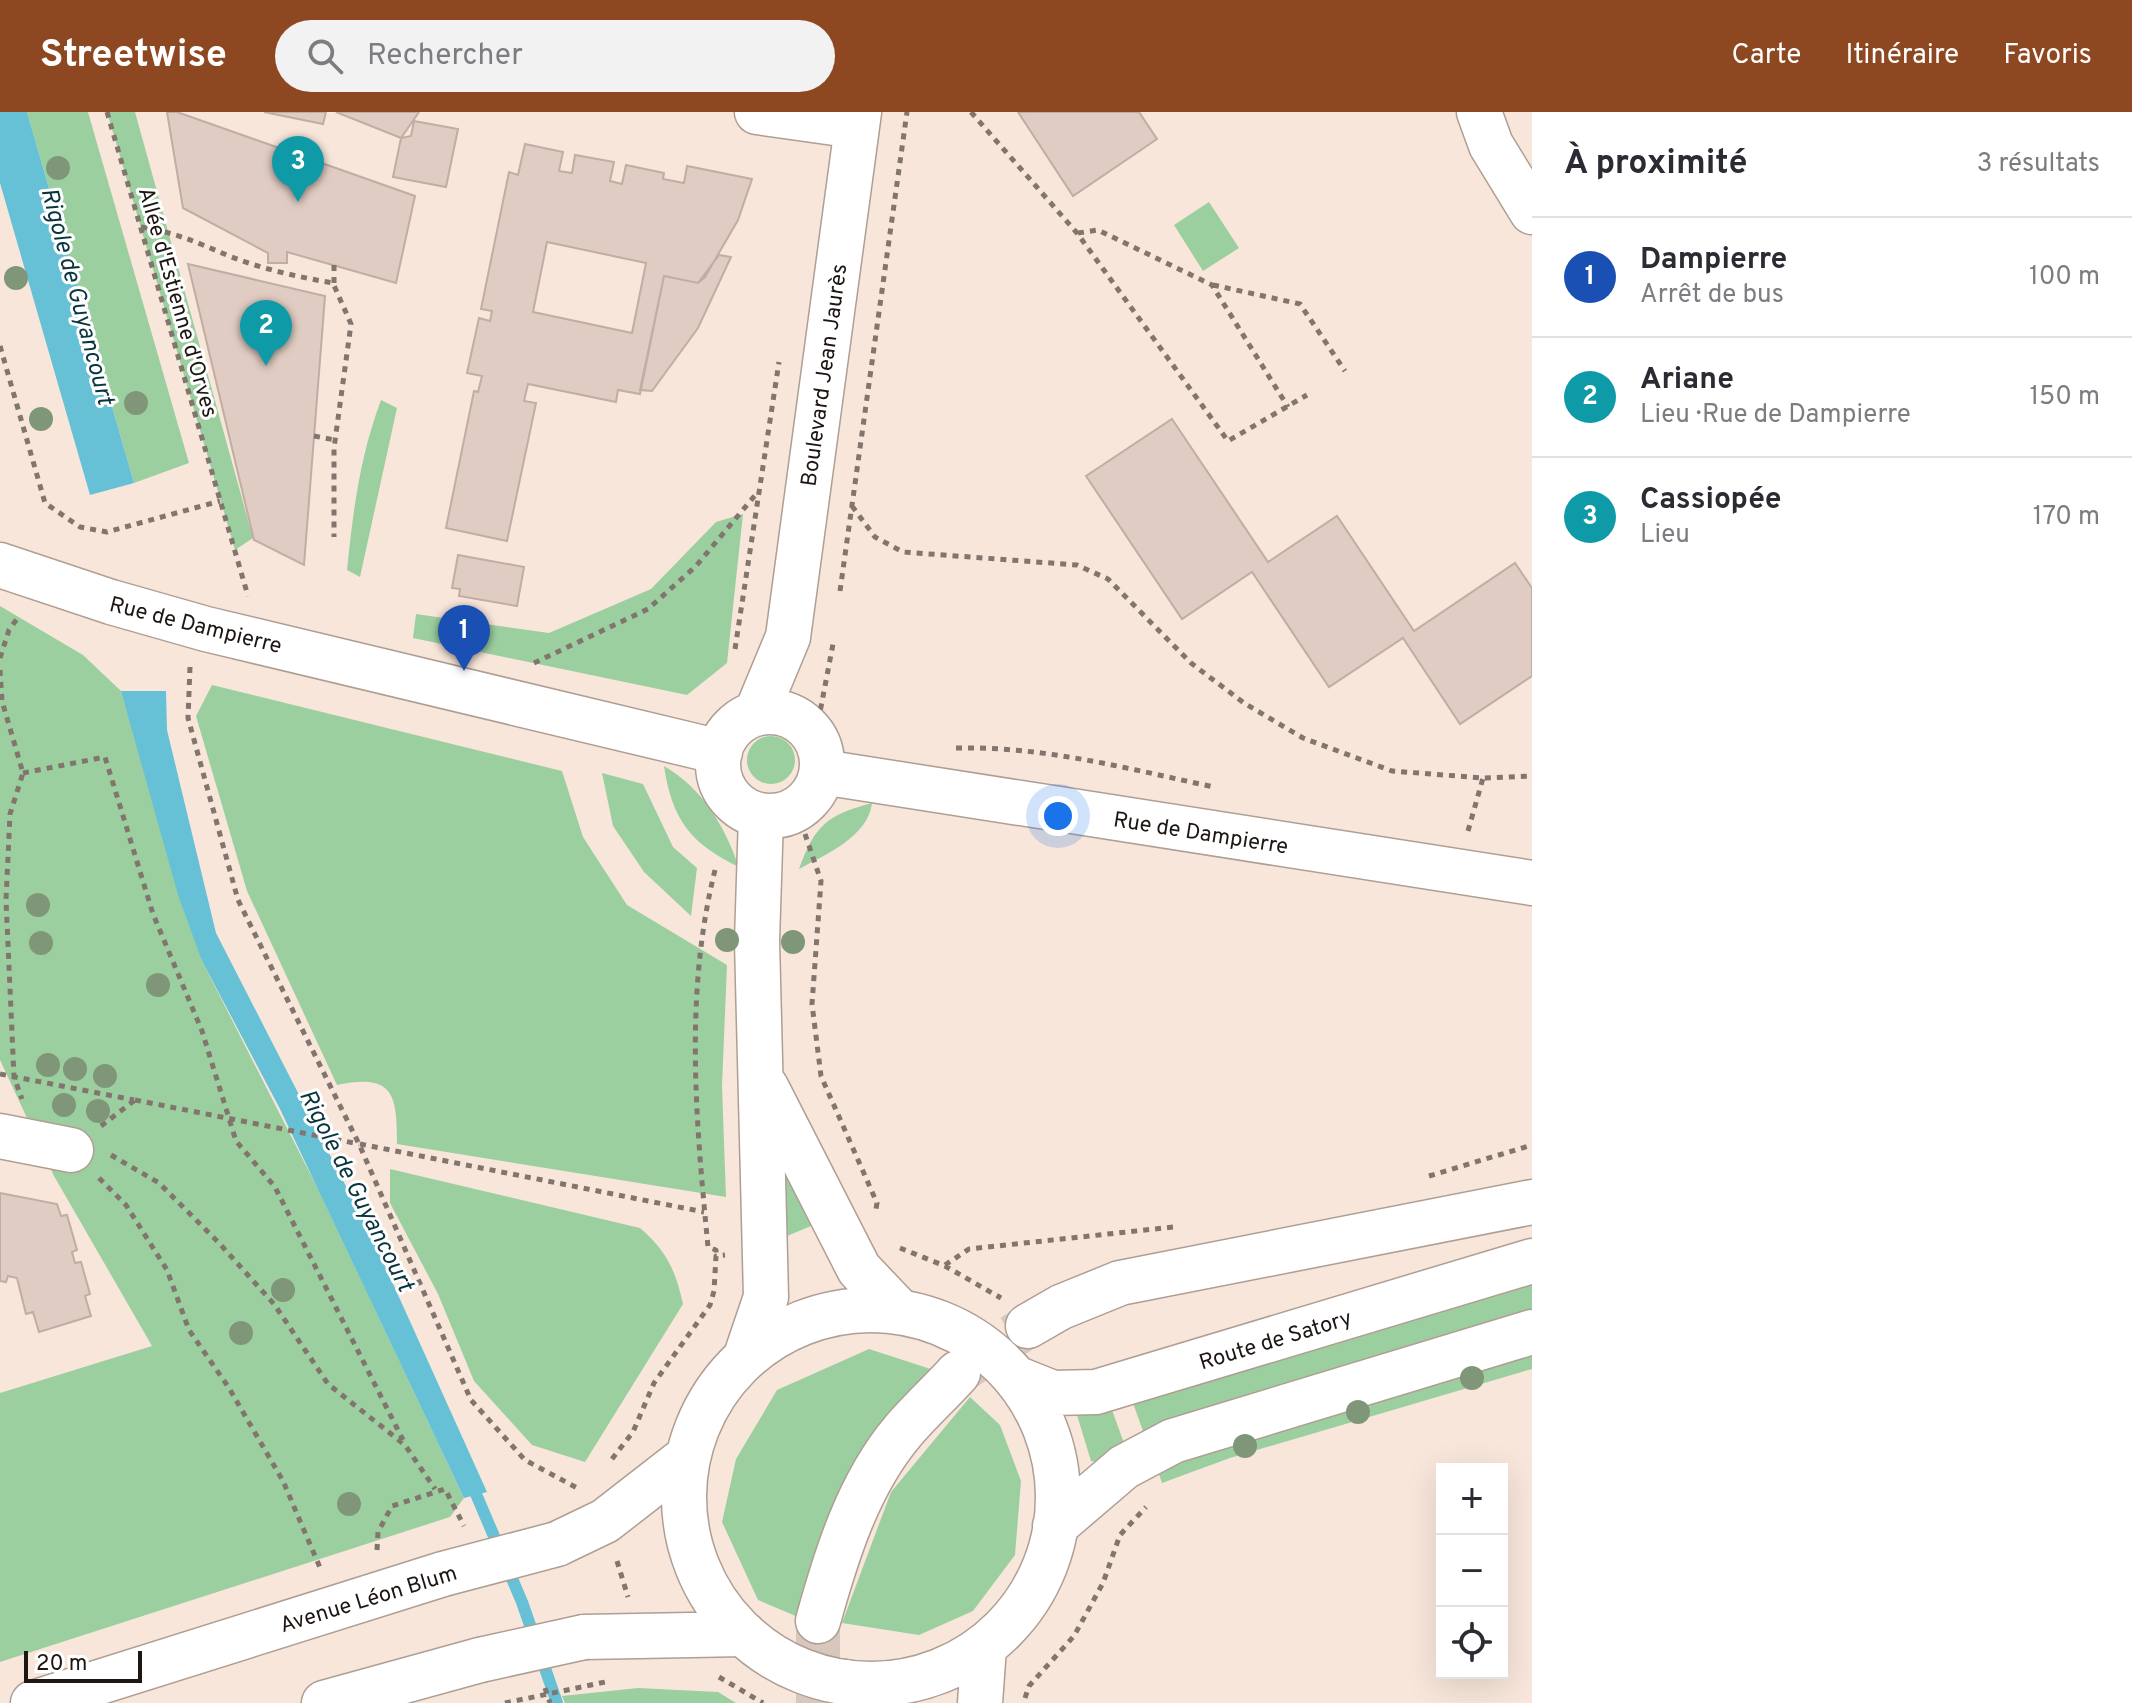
<!DOCTYPE html>
<html lang="fr">
<head>
<meta charset="utf-8">
<style>
  :root { --surface:#fff; --page:#f2f2f3; --text:#2b2b33; --muted:#7c7c81; --line:#e1e1e2; --accent:#8e4821 }
  body { margin:0; font-family:Overpass,sans-serif; background:var(--page); color:var(--text) }
  .controls { position:absolute; right:24px; bottom:24px; display:grid; overflow:hidden; border-radius:0px; box-shadow:0 8px 32px #0002 }
  .controls button { width:72px; height:72px; display:grid; place-items:center; padding:0; border:0; border-bottom:2px solid var(--line); background:var(--surface); color:var(--text); font:40px sans-serif }
  .scale { position:absolute; left:24px; bottom:20px; width:118px; box-sizing:border-box; padding-left:8px; border:4px solid #1d1613; border-top:0; font-size:22px; line-height:28px; white-space:nowrap; color:#1d1613; -webkit-text-stroke:6px #fff; paint-order:stroke }
  .you { position:absolute; left:1058px; top:704px; width:28px; height:28px; margin:-20px; border:6px solid #fff; border-radius:50%; background:#1a73e8; box-shadow:0 0 0 12px #1a73e833 }
  .badge { display:grid; place-items:center; width:52px; height:52px; border-radius:50%; background:var(--accent); color:#fff; font-size:26px; font-weight:700 }
  .pin { position:absolute; translate:-50% -66px; filter:drop-shadow(0 2px 4px #0008) }
  .pin::after { content:''; position:absolute; top:42px; width:28px; height:24px; background:inherit; clip-path:polygon(0 0,100% 0,50% 100%) }
  .list { margin:0; padding:0; list-style:none }
  h2 { display:flex; justify-content:space-between; align-items:center; height:104px; margin:0; padding:0 32px; font-size:34px }
  h2 small { font-size:26px; font-weight:400; color:var(--muted) }
  .list li { display:grid; grid-template-columns:52px 1fr auto; gap:24px; align-items:center; box-sizing:border-box; height:120px; padding:0 32px; border-top:2px solid var(--line) }
  .list b { display:block; font-size:30px; white-space:nowrap }
  .list p { margin:0; font-size:26px; white-space:nowrap; color:var(--muted) }
  .list em { font-size:26px; font-style:normal; color:var(--muted) }
  .icon { flex:none; width:44px; height:44px; fill:none; stroke:currentColor; stroke-width:2; stroke-linecap:round; stroke-linejoin:round }
  .map { position:relative; flex:none; width:1532px; height:1591px; overflow:hidden }
  header { display:flex; align-items:center; gap:48px; box-sizing:border-box; height:112px; padding:0 40px; background:var(--accent); color:#fff }
  header strong { font-size:38px }
  nav { display:flex; gap:44px; margin-inline-start:auto; font-size:28px }
  .search { width:560px; height:72px; background:var(--page); display:flex; align-items:center; gap:20px; box-sizing:border-box; padding:0 28px; border-radius:44px; color:var(--muted); font-size:30px }
  main { display:flex }
  aside { flex:1; background:var(--surface) }
  .map>svg:first-child { display:block }
</style>
</head>
<body>
<header>
<strong>Streetwise</strong>
<div class="search"><svg class="icon" aria-label="search" viewBox="0 0 24 24"><circle cx="10" cy="10" r="6"/><path d="M15 15l6 6"/></svg>Rechercher</div>
<nav><a>Carte</a><a>Itinéraire</a><a>Favoris</a></nav>
</header>
<main>
<div class="map">
<svg width="1532" height="1591" viewBox="0 0 1532 1591">
  <rect width="100%" height="100%" fill="#f8e6da"/>
  <path fill="#9ccfa0" d="M27,0H88L189,351L134,371Z
    M107,0H135L253,426L235,438Z
    M1209,90L1239,136L1203,159L1174,113Z
    M381,288L397,296L360,465L347,458C353,399 360,344 381,288Z
    M743,402L727,551L687,583L413,526L416,502L549,521L651,477L716,410Z
    M0,494L83,543L121,579L202,849L320,1081L464,1386L450,1405L0,1550V1281L152,1234L54,1064L0,948Z
    M212,573L562,659L583,725L627,793L727,853L722,974L726,1085L397,1032C397,983 394,961 337,973L247,779L196,604Z
    M747 648a24 24 0 1 1 48 0a24 24 0 1 1-48 0Z
    M664,654C703,677 724,713 739,755C691,732 672,708 664,654Z
    M602,661L643,672L673,735L697,756L691,804L644,760L613,714Z
    M872,691C868,725 826,742 799,757C815,713 827,703 872,691Z
    M779,1037L816,1112L787,1124V1123Z
    M390,1057L640,1116C666,1138 676,1159 683,1192L585,1350L532,1333L474,1269L438,1182L390,1091Z
    M1532,1170V1198L1182,1304L1144,1322L1133,1291Z
    M869,1237L943,1261L805,1508L758,1488L722,1410L736,1347L777,1278Z
    M1532,1239V1257L1230,1346L1162,1371L1157,1356Z
    M970,1285L1000,1313L1021,1369L1015,1443L973,1499L919,1523L842,1511L891,1380Z
    M1112,1298L1124,1331L1096,1350L1091,1349L1077,1303Z
    M638,1576L718,1580L736,1591H565L562,1584Z"/>
  <path fill="#66c1d7" d="M0,0H27L134,371L90,383L0,71Z
    M121,579H166L167,618L216,821L371,1123L487,1380L464,1386L280,997L202,849L178,783Z"/>
  <g fill="none" stroke-linecap="round" stroke-linejoin="round">
    <path stroke="#66c1d7" stroke-width="12" d="M470,1368L522,1490L557,1591"/>
  </g>
  <path fill="#e0ccc2" stroke="#c0ada3" stroke-width="2" fill-rule="evenodd" d="M167,0H177L415,84L396,171L287,140V151H268V141L183,96Z
    M264,0H326L323,12Z
    M336,0H419L401,26Z
    M1018,0H1139L1157,27L1073,84Z
    M414,9L458,17L446,75L393,65L401,26L411,24Z
    M525,32L563,40L559,59L572,61L575,43L614,50L610,69L622,72L626,53L664,61L663,67L684,71L687,54L752,67L738,108L705,165L698,171L664,164L640,282L618,278L616,290L528,272L524,289L536,291L507,429L446,416L474,279L478,280L482,264L467,261L479,206L490,209L492,199L481,197L509,60L518,63ZM547,130L646,151L632,221L533,200Z
    M719,143L731,145L698,216L652,279L640,278L664,164L698,171Z
    M188,152L325,184L304,453L254,428Z
    M1172,307L1268,450L1337,404L1414,519L1515,451L1532,476V564L1460,612L1403,526L1329,575L1252,460L1182,507L1086,364Z
    M458,443L524,455L517,494L459,484L460,477L452,476Z
    M0,1081L57,1092L61,1104L67,1103L77,1138L72,1140L75,1151L81,1150L90,1182L85,1184L91,1204L39,1220L33,1200L26,1202L17,1166L8,1164L6,1170L0,1169Z"/>
  <g fill="none" stroke-linecap="round" stroke-linejoin="round">
    <path stroke="#d7c7bc" stroke-width="44" stroke-dasharray="44 22" stroke-linecap="butt" d="M958,1261L1028,1214
      M818,1509V1591"/>
    <defs>
      <path id="minor" d="M757,0L856,14
        M1479,0L1491,33L1532,100
        M0,453L111,490L206,517L720,640
        M718 652a52 52 0 1 1 104 0a52 52 0 1 1-104 0Z
        M756,602L788,525L859,0
        M822,660L1532,771
        M766,975L859,1157L898,1198
        M0,1024L71,1038
        M746,1244L766,1185L757,829L761,704
        M845,1570L862,1591
        M980,1591L984,1535"/>
      <path id="major" d="M684 1385a187 187 0 1 1 374 0a187 187 0 1 1-374 0Z
        M1028,1214L1061,1195L1120,1171L1532,1090
        M1018,1267L1053,1281L1096,1280L1532,1149
        M1055,1414L1124,1355L1173,1329L1532,1220
        M557,1432L605,1409L686,1346
        M818,1509C836,1444 858,1372 903,1319C920,1299 940,1281 958,1261
        M584,1525L744,1522
        M33,1591L443,1462
        M324,1591L480,1548"/>
    </defs>
    <use href="#minor" stroke="#af9e93" stroke-width="47"/>
    <use href="#major" stroke="#af9e93" stroke-width="47"/>
    <path stroke="#81756e" stroke-width="5" stroke-dasharray="6 6" stroke-linecap="butt" d="M107,0L248,484
      M971,0L1077,121L1228,329L1307,283
      M141,115C177,121 196,130 229,144C262,157 298,165 333,171L351,212L334,336V425
      M1078,121L1098,118L1212,173L1288,295
      M334,171V153
      M1213,173L1300,192L1345,259
      M0,234L45,391L80,415L107,420L220,389
      M314,324L335,328
      M852,394L875,425L903,440L1077,453L1108,467L1191,551L1244,591L1303,626L1392,659L1483,666L1532,664
      M840,479L907,0
      M735,537L779,250
      M0,546L9,518L19,504
      M534,551L648,497L696,454L757,381
      M190,555L188,606L238,788L359,1032L471,1288L525,1348L579,1377
      M0,558L2,589L23,661L10,702L6,788L14,965L22,987
      M816,621L833,532
      M956,636C1044,634 1129,657 1214,675
      M23,661L105,645L153,802L202,919L236,1029L275,1075L403,1328
      M1468,719L1483,666
      M805,722L821,769L812,892L821,964L877,1091L876,1097
      M715,758C684,883 696,1009 708,1135L716,1138V1144
      M0,962L134,988
      M101,1014L135,988
      M360,1032L704,1100
      M111,1043L159,1071L219,1131L274,1192L328,1272L405,1333L435,1377
      M1429,1064L1532,1033
      M99,1066L126,1093L167,1158L189,1218L229,1276L283,1369L321,1458
      M900,1136L945,1154L1001,1186
      M945,1153L969,1137L1173,1115
      M612,1347L633,1320L654,1271L710,1193L714,1179L716,1144L725,1143
      M377,1438L378,1420L392,1394L445,1377L464,1414
      M617,1449L628,1485
      M719,1565L763,1591
      M545,1576L550,1591
      M1025,1586L1029,1574L1074,1524L1103,1471L1120,1423L1146,1395"/>
    <use href="#minor" stroke="#fff" stroke-width="44"/>
    <use href="#major" stroke="#fff" stroke-width="44"/>
    <defs>
      <path id="major-bridge" d="M443,1462L557,1432
        M480,1548L584,1525"/>
    </defs>
    <use href="#major-bridge" stroke="#af9e93" stroke-width="47" stroke-linecap="butt"/>
    <path stroke="#81756e" stroke-width="5" stroke-dasharray="6 6" stroke-linecap="butt" d="M135,988L359,1032
      M505,1591L610,1569"/>
    <use href="#major-bridge" stroke="#fff" stroke-width="44"/>
  </g>
  <g fill="#7f9778">
    <circle cx="58" cy="56" r="12"/>
    <circle cx="16" cy="166" r="12"/>
    <circle cx="136" cy="291" r="12"/>
    <circle cx="41" cy="307" r="12"/>
    <circle cx="38" cy="793" r="12"/>
    <circle cx="727" cy="828" r="12"/>
    <circle cx="793" cy="830" r="12"/>
    <circle cx="41" cy="831" r="12"/>
    <circle cx="158" cy="873" r="12"/>
    <circle cx="48" cy="953" r="12"/>
    <circle cx="75" cy="957" r="12"/>
    <circle cx="105" cy="964" r="12"/>
    <circle cx="64" cy="993" r="12"/>
    <circle cx="98" cy="999" r="12"/>
    <circle cx="283" cy="1178" r="12"/>
    <circle cx="241" cy="1221" r="12"/>
    <circle cx="1472" cy="1266" r="12"/>
    <circle cx="1358" cy="1300" r="12"/>
    <circle cx="1245" cy="1334" r="12"/>
    <circle cx="349" cy="1392" r="12"/>
  </g>
  <g text-anchor="middle" stroke-width="6" stroke-linejoin="round" paint-order="stroke">
    <g font-size="22" fill="#1d1613" stroke="#fff">
      <text transform="translate(179 190) rotate(74)" y="8">Allée d'Estienne d'Orves</text>
      <text transform="translate(823 263) rotate(-82)" y="8">Boulevard Jean Jaurès</text>
      <text transform="translate(196 512) rotate(14)" y="8">Rue de Dampierre</text>
      <text transform="translate(1201 720) rotate(9)" y="8">Rue de Dampierre</text>
      <text transform="translate(1275 1227) rotate(-17)" y="8">Route de Satory</text>
      <text transform="translate(368 1486) rotate(-17)" y="8">Avenue Léon Blum</text>
    </g>
    <g font-size="24" font-style="italic" fill="#09353f" stroke="#fff">
      <text transform="translate(78 184) rotate(75)" y="8">Rigole de Guyancourt</text>
      <text transform="translate(357 1078) rotate(63)" y="8">Rigole de Guyancourt</text>
    </g>
  </g>
</svg>
<div class="controls">
<button>+</button>
<button>−</button>
<button><svg class="icon" aria-label="locate" viewBox="0 0 24 24"><circle cx="12" cy="12" r="6"/><path d="M12 2v4M12 18v4M2 12h4M18 12h4"/></svg></button>
</div>
<div class="scale">20 m</div>
<div class="you"></div>
<div class="pin badge" style="left:464px;top:559px;background:#1a4fb4">1</div>
<div class="pin badge" style="left:266px;top:254px;background:#0f9aa8">2</div>
<div class="pin badge" style="left:298px;top:90px;background:#0f9aa8">3</div>
</div>
<aside>
<h2>À proximité<small>3 résultats</small></h2>
<ul class="list">
<li><span class="badge" style="background:#1a4fb4">1</span><div><b>Dampierre</b><p>Arrêt de bus</p></div><em>100 m</em></li>
<li><span class="badge" style="background:#0f9aa8">2</span><div><b>Ariane</b><p>Lieu · Rue de Dampierre</p></div><em>150 m</em></li>
<li><span class="badge" style="background:#0f9aa8">3</span><div><b>Cassiopée</b><p>Lieu</p></div><em>170 m</em></li>
</ul>
</aside>
</main>
</body>
</html>
